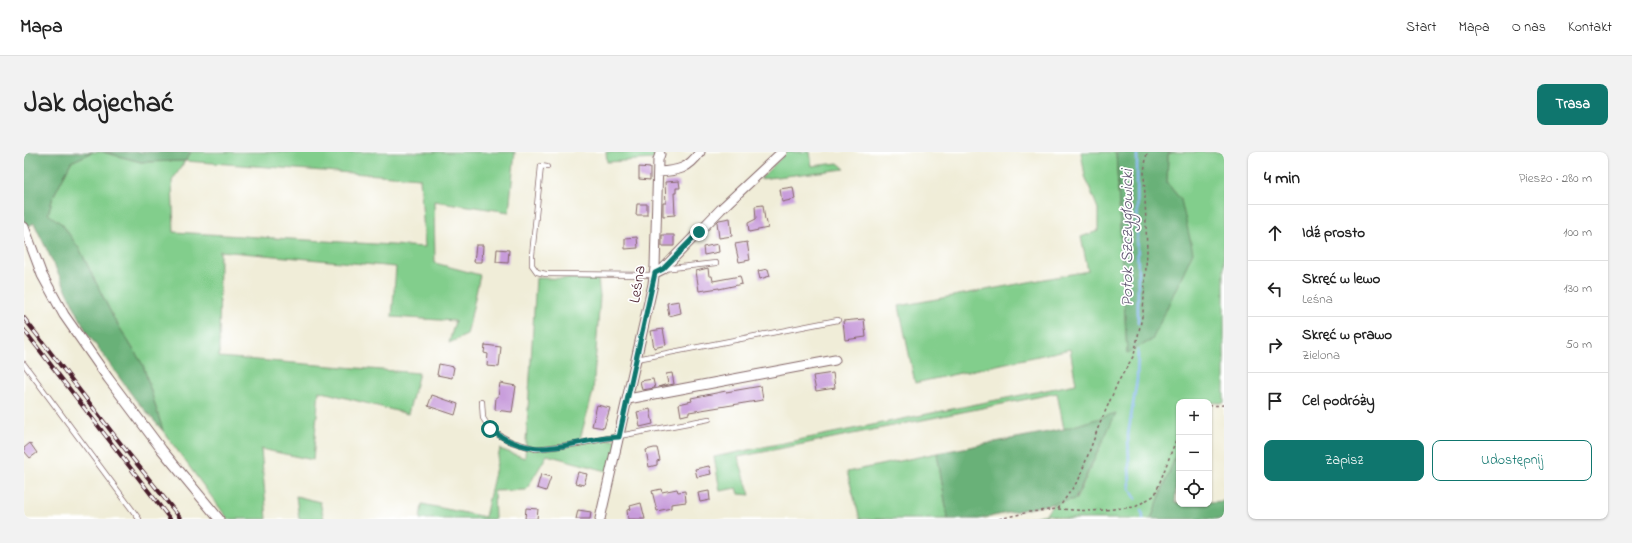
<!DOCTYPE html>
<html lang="pl">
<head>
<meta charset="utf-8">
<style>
  :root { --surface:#fff; --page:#f2f2f2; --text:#222; --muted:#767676; --line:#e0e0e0; --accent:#0f766e }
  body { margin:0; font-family:"Indie Flower",sans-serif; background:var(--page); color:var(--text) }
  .controls { position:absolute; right:12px; bottom:12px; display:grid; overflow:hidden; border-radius:8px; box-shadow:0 1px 3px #0004 }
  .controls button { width:36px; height:36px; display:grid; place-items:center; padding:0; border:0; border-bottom:1px solid var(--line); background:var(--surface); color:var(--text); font:20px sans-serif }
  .stop { position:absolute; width:12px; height:12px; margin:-9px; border:3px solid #0f766e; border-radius:50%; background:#fff }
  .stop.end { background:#0f766e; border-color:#fff; box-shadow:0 1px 4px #0008 }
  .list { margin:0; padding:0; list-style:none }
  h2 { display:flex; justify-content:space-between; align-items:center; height:52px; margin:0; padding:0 16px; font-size:17px }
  h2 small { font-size:13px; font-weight:400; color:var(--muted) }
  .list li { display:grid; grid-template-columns:26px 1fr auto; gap:12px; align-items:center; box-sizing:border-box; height:56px; padding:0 16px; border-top:1px solid var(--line) }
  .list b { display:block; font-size:15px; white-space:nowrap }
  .list p { margin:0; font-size:13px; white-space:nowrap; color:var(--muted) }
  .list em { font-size:13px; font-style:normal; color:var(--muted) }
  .actions { display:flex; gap:8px; padding:12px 16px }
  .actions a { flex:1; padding:9px 0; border:1px solid var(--accent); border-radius:8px; text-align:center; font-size:14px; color:var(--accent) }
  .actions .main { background:var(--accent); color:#fff }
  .icon { flex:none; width:22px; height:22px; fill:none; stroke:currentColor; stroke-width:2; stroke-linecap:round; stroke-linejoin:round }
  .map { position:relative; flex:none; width:1200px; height:367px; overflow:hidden; border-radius:8px }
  header { display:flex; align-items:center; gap:24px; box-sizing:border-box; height:56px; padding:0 20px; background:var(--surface); border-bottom:1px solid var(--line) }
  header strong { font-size:19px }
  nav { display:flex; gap:22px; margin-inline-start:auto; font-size:14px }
  .intro { display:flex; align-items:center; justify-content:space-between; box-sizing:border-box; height:96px; padding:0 24px }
  h1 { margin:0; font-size:28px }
  .button { padding:10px 18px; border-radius:8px; background:var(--accent); color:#fff; font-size:14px; font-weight:700 }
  main { display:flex; gap:24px; padding:0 24px }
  aside { flex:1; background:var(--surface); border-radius:8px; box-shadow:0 1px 3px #0004 }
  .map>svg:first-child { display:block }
</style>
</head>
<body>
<header>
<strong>Mapa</strong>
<nav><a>Start</a><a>Mapa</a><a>O nas</a><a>Kontakt</a></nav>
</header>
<div class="intro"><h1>Jak dojechać</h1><a class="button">Trasa</a></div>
<main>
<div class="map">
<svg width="1200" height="367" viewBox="0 0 1200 367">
  <rect width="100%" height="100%" fill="#fff"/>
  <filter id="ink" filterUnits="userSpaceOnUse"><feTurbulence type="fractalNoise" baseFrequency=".025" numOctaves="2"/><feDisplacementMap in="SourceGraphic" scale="8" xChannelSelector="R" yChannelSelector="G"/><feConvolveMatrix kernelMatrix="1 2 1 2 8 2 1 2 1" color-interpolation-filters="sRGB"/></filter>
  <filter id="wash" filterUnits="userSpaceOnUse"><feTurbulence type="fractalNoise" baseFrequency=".012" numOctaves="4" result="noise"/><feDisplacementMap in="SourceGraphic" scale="16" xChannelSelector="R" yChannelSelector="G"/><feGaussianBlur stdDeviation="0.9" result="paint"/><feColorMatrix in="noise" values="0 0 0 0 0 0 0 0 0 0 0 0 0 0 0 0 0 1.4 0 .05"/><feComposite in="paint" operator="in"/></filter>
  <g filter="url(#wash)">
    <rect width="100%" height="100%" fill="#f0edd8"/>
    <path fill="#82ce8c" stroke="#66765c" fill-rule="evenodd" d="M69,0H79L117,10L161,9L167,0H491L485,60L410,49L411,111L456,123L443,183L425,191L431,169L368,165L372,115L196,99L195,205L395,221L384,262L295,239L289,308L237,297L243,367H204L139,279L119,213L89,165L56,98L38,72L24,63L29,45L47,10ZM161,9L396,26L401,95L150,80L148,29Z
      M582,0H632L630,7L583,10Z
      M763,0H786L788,14L814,11L821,17L736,27Z
      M1057,0H1092L1103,201L1128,188L1157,48L1143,31L1144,2L1150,0H1200V251L1155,250V295L1127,367H1043L1022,362V367H1000L1022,362L1030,351L1052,347L1091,262L1040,277L1033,241L714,305L726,343L715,342L713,336L696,339L690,305L1052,232L1046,197L891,231L875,154L1064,119L1057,85L1074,79V57L1061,24Z
      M512,126L574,127L576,144L569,240L556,287L598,288L590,321L523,303L502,338L470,339L471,367H396L398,352L461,365L476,297L501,306Z
      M913,301L924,367H836L823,320Z
      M272,344L296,350L300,367H275Z"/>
    <path fill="#69b178" stroke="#5a6852" d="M0,0H69L47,10L29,45L24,62L38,72L56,98L89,165L119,213L139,279L111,247L63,181L10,71L0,77Z
      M79,0H167L161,9L117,10Z
      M1092,0H1150L1144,2L1143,31L1157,48L1169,100L1128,188L1103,201Z
      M1092,261L1051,347L955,367H924L913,301L1040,277Z
      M1155,295L1151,351L1185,352V350L1200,349V367H1127Z"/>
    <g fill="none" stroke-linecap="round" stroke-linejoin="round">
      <path stroke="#88b8f3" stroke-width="2.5" d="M1113,0L1114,171
        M1112,347L1106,336L1104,283L1113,228L1114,198
        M1117,358L1119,363V367"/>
    </g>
    <g id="blocks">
      <path fill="#c89cdb" d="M615,15L626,16V28L615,27Z
        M655,29L656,36H652V41H650L651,63L639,64V51H642L641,30Z
        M769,35L771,47L758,50L756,37Z
        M613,52H623V63H612Z
        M739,53L741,68L742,67L744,76L725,80L724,71L732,67L731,54Z
        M706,66L708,84L695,86L693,70L695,68Z
        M638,83H650V94H638Z
        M613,85L614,96L601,97V86Z
        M723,90L726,108L715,110L711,92Z
        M694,92L695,100L680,103L679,95Z
        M452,93H459L458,110H450Z
        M473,97L485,98L484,111L472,110Z
        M684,116L685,124H688L689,129L716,124L718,132L695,137V136L675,139L672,119Z
        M744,117L746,124L736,127L734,119Z
        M655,149L657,161L645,164L643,151Z
        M840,167L842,185L821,188L819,169Z
        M639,177L642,193L630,196L627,179Z
        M461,193L477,195L475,215L463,214L464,202L460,201Z
        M415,212L430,215L428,226L413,223Z
        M648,221L650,232L634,235L644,232L642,222Z
        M809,221L811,236L792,239L789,224Z
        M629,227L631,236L618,238L616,229Z
        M476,231L492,234L488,260L471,258L472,245H474Z
        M737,234L739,248L665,260V262L657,264L655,252L668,249L667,246L702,239V240Z
        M408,243L434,252L431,263L404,254Z
        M573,253L586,256L580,276L568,274Z
        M626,257L629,272L616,275L613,260Z
        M6,291L13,301L6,306L0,299V296Z
        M630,296H633L636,308L633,309V313L625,315L622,298Z
        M685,314L687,322L673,325L671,317Z
        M554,320L563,322L560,333L551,331Z
        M517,322L527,325L522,339L513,336Z
        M637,337L638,340L653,337L654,340L661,339L662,350L647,352V356L633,359L628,339Z
        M685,339L686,348L676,350L674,341Z
        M617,351L621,367H604L603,358L607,357L606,354Z
        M502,356L514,357L513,367H501Z
        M554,358L567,360L566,367H552Z"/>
    </g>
  </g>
  <g filter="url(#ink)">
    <use href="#blocks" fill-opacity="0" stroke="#846768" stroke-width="1"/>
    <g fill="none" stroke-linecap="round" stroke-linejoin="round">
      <defs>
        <path id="service" d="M523,15L517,14L508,103V113L513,120L522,122L631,123
          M639,117L692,111
          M613,207L814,168
          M0,212L115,367
          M458,250L459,266L466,277L473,282L488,290L512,297L553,292L685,267"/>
        <path id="minor" d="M634,20C654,19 664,17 676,0
          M0,75L18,123L40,163L84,226L138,298L195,367
          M631,121L639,117L697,57L758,0
          M604,247L811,208
          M576,367L629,132L631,115L634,8L636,2"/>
      </defs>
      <use href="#service" stroke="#846768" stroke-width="6"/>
      <use href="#minor" stroke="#846768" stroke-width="11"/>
      <path stroke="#846768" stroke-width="1.5" stroke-dasharray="3 3" stroke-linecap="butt" d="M1185,254L1200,253
        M1034,357L1055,327L1074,276L1094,230L1110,203L1119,160L1123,99L1120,20L1123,0
        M975,367L1005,360L1034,357L1068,359L1111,355L1131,343L1155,280"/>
      <use href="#service" stroke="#fff" stroke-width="4.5"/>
      <use href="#minor" stroke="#fff" stroke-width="9"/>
      <defs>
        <path id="rail" d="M0,166L97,292L157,367
          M0,178L146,367"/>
      </defs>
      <use href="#rail" stroke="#4a1f2b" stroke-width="4"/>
      <use href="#rail" stroke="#fff" stroke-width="2.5" stroke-dasharray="8" stroke-linecap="butt"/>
    </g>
  </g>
  <g fill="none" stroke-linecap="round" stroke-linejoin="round" filter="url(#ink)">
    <path stroke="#0f766e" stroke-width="5" d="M466,277C512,313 546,287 595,285L631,121L639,117L675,80"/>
  </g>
  <g text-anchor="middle" stroke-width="3.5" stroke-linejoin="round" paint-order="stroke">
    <g font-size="16" fill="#4a1f2b" stroke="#fff">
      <text transform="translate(612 132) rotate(-81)" y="6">Leśna</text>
    </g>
    <g font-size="17" font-style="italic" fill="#605571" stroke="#fff">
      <text transform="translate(1102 86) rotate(-90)" y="6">Potok Szczygłowicki</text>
    </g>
  </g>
</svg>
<div class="controls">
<button>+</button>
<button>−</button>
<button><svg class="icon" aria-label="locate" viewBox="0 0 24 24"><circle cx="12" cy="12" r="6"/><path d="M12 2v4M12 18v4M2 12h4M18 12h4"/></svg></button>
</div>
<div class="stop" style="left:466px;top:277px"></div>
<div class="stop end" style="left:675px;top:80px"></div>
</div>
<aside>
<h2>4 min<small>Pieszo · 280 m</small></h2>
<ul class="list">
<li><svg class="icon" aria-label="ahead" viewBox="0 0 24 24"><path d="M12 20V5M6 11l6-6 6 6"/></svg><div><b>Idź prosto</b></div><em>100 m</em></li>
<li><svg class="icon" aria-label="left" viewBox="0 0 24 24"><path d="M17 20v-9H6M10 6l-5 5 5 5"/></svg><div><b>Skręć w lewo</b><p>Leśna</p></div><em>130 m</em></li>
<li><svg class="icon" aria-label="right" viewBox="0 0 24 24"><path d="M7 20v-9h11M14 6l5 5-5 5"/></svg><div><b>Skręć w prawo</b><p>Zielona</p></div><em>50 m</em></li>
<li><svg class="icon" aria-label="arrive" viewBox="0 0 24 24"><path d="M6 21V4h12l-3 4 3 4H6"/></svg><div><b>Cel podróży</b></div></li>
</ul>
<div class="actions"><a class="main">Zapisz</a><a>Udostępnij</a></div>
</aside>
</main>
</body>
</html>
